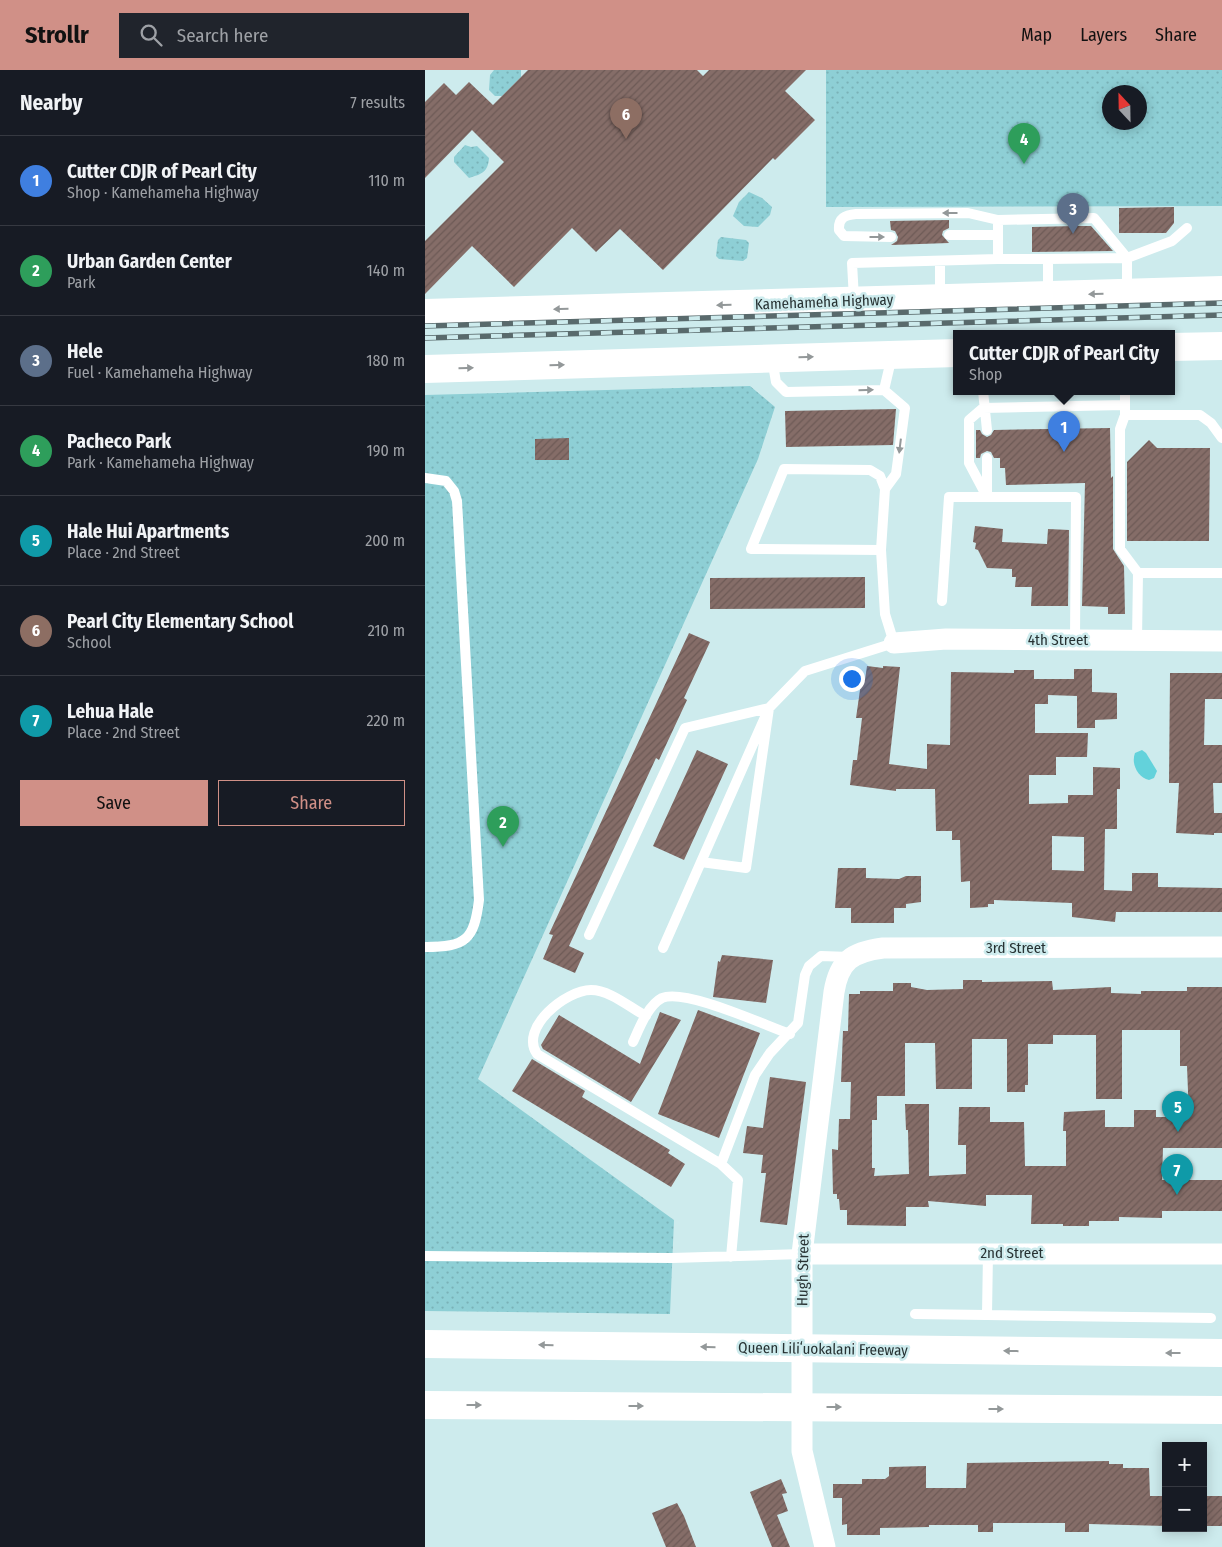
<!DOCTYPE html>
<html lang="en">
<head>
<meta charset="utf-8">
<style>
  :root { --surface:#171b24; --page:#20242c; --text:#f1f3f6; --muted:#9ea1a6; --line:#363941; --accent:#d09087 }
  body { margin:0; font-family:"Fira Sans Condensed",sans-serif; background:var(--page); color:var(--text) }
  .controls { position:absolute; right:15px; bottom:15px; display:grid; overflow:hidden; border-radius:0px; box-shadow:0 2px 12px #0003 }
  .controls button { width:45px; height:45px; display:grid; place-items:center; padding:0; border:0; border-bottom:1px solid var(--line); background:var(--surface); color:var(--text); font:25px sans-serif }
  .compass { position:absolute; left:677px; top:15px; width:45px; height:45px; border-radius:50%; background:var(--surface); box-shadow:0 2px 12px #0003; rotate:338deg }
  .you { position:absolute; left:426px; top:608px; width:18px; height:18px; margin:-12px; border:4px solid #fff; border-radius:50%; background:#1a73e8; box-shadow:0 0 0 8px #1a73e833 }
  .badge { display:grid; place-items:center; width:32px; height:32px; border-radius:50%; background:var(--accent); color:#fff; font-size:16px; font-weight:700 }
  .pin { position:absolute; translate:-50% -41px; filter:drop-shadow(0 1px 2px #0008) }
  .pin::after { content:''; position:absolute; top:26px; width:18px; height:15px; background:inherit; clip-path:polygon(0 0,100% 0,50% 100%) }
  .popup { position:absolute; left:528px; top:260px; width:222px; height:65px; box-sizing:border-box; display:grid; place-content:center; border-radius:0px; background:var(--surface); filter:drop-shadow(0 1px 4px #0005); font-size:16px; white-space:nowrap; color:var(--muted) }
  .popup b { font-size:19px; color:var(--text) }
  .popup::after { content:''; position:absolute; left:50%; top:100%; margin-left:-10px; border:10px solid transparent; border-top-color:var(--surface) }
  .list { margin:0; padding:0; list-style:none }
  h2 { display:flex; justify-content:space-between; align-items:center; height:65px; margin:0; padding:0 20px; font-size:21px }
  h2 small { font-size:16px; font-weight:400; color:var(--muted) }
  .list li { display:grid; grid-template-columns:32px 1fr auto; gap:15px; align-items:center; box-sizing:border-box; height:90px; padding:0 20px; border-top:1px solid var(--line) }
  .list b { display:block; font-size:19px; white-space:nowrap }
  .list p { margin:0; font-size:16px; white-space:nowrap; color:var(--muted) }
  .list em { font-size:16px; font-style:normal; color:var(--muted) }
  .actions { display:flex; gap:10px; padding:15px 20px }
  .actions a { flex:1; padding:11px 0; border:1px solid var(--accent); border-radius:0px; text-align:center; font-size:18px; color:var(--accent) }
  .actions .main { background:var(--accent); color:#111 }
  .icon { flex:none; width:28px; height:28px; fill:none; stroke:currentColor; stroke-width:2; stroke-linecap:round; stroke-linejoin:round }
  .map { position:relative; flex:none; width:797px; height:1477px; overflow:hidden }
  header { display:flex; align-items:center; gap:30px; box-sizing:border-box; height:70px; padding:0 25px; background:var(--accent); color:#111 }
  header strong { font-size:24px }
  nav { display:flex; gap:28px; margin-inline-start:auto; font-size:18px }
  .search { width:350px; height:45px; background:var(--page); display:flex; align-items:center; gap:12px; box-sizing:border-box; padding:0 18px; border-radius:0px; color:var(--muted); font-size:19px }
  main { display:flex }
  aside { flex:1; background:var(--surface) }
  .map>svg:first-child { display:block }
</style>
</head>
<body>
<header>
<strong>Strollr</strong>
<div class="search"><svg class="icon" aria-label="search" viewBox="0 0 24 24"><circle cx="10" cy="10" r="6"/><path d="M15 15l6 6"/></svg>Search here</div>
<nav><a>Map</a><a>Layers</a><a>Share</a></nav>
</header>
<main>
<aside>
<h2>Nearby<small>7 results</small></h2>
<ul class="list">
<li><span class="badge" style="background:#3f7fe0">1</span><div><b>Cutter CDJR of Pearl City</b><p>Shop · Kamehameha Highway</p></div><em>110 m</em></li>
<li><span class="badge" style="background:#2e9e5b">2</span><div><b>Urban Garden Center</b><p>Park</p></div><em>140 m</em></li>
<li><span class="badge" style="background:#5c6f8a">3</span><div><b>Hele</b><p>Fuel · Kamehameha Highway</p></div><em>180 m</em></li>
<li><span class="badge" style="background:#2e9e5b">4</span><div><b>Pacheco Park</b><p>Park · Kamehameha Highway</p></div><em>190 m</em></li>
<li><span class="badge" style="background:#0f9aa8">5</span><div><b>Hale Hui Apartments</b><p>Place · 2nd Street</p></div><em>200 m</em></li>
<li><span class="badge" style="background:#8d6e63">6</span><div><b>Pearl City Elementary School</b><p>School</p></div><em>210 m</em></li>
<li><span class="badge" style="background:#0f9aa8">7</span><div><b>Lehua Hale</b><p>Place · 2nd Street</p></div><em>220 m</em></li>
</ul>
<div class="actions"><a class="main">Save</a><a>Share</a></div>
</aside>
<div class="map">
<svg width="797" height="1477" viewBox="0 0 797 1477">
  <defs>
    <pattern id="park-dots" width="8" height="8" patternUnits="userSpaceOnUse" patternTransform="scale(1.25)"><rect width="8" height="8" fill="#8ecfd5"/><path d="M2 2h.1M6 6h.1" fill="none" stroke="#7ab2b7" stroke-width="1.8" stroke-linecap="round"/></pattern>
    <pattern id="building-hatch" width="6" height="6" patternUnits="userSpaceOnUse" patternTransform="scale(1.25)"><rect width="6" height="6" fill="#856d68"/><path d="M-1 1l2-2M0 6l6-6M5 7l2-2" fill="none" stroke="#6d5a56"/></pattern>
  </defs>
  <rect width="100%" height="100%" fill="#cdebed"/>
  <path fill="url(#park-dots)" fill-rule="evenodd" d="M69,0H96V7L77,26H70L64,20L65,5Z
    M401,0H797V136L401,137ZM684,22H714V52H684Z
    M40,75L46,77L52,76L64,88C63,102 57,104 44,108L29,92V87Z
    M324,122L337,128L347,137L345,145L333,157L319,156L308,146L314,132Z
    M296,167L321,170L324,173L322,188L318,191L294,189L291,186L293,170Z
    M325,316L350,337L333,389L53,1009L249,1150L245,1244L0,1241V325Z"/>
  <path fill="#63d2db" d="M717,680L721,683L732,701L729,708L724,710C712,707 706,693 710,683Z"/>
  <path fill="url(#building-hatch)" fill-rule="evenodd" d="M103,0H272L278,6L284,0H381L360,21L390,50L350,90L348,88L238,200L195,159L171,182L147,158L89,217L47,176L0,224V171L79,92L47,60L0,108V32L19,13L31,25L44,12L68,35Z
    M749,137V153L741,163H694V138Z
    M524,150V158L518,161L517,165L524,173L466,175L472,171L473,167L470,161L466,160L465,151Z
    M651,156H666L688,181L607,182V157Z
    M471,339L468,375L361,377L360,341Z
    M685,358L686,408L688,406V479L699,496L700,544H683V537L657,536L660,413L581,415L580,398H575V388H569L566,382L562,381L556,384L555,388H551V360H555L557,364L562,367L566,365L569,360Z
    M144,368V390H110V369Z
    M724,370L732,378H785L784,471H702V392Z
    M550,456L578,459L577,472L622,474L623,459L644,460L643,536H606L607,517H590L591,507H587V499L562,498L553,480L550,479L551,473L548,472Z
    M440,507V538L285,539V508Z
    M264,563L285,572L259,628L262,630L234,690L231,688L144,876L159,883L150,903L118,889L128,865L124,864Z
    M442,596L458,598V596L475,597L464,694L502,699V674L525,675L526,602L589,603V600H609V609H649V599H667V622L692,623V649L670,650V658H652V626L623,625V634H610V663H663L662,687H631V705H604V734L643,733V725H668V697L695,698V719H692V759H680L679,820L707,821V803H733V817L797,818V842H691L690,852L647,847V833L569,830V834H563V837L545,838V811L536,812L535,770H527V761H511L510,719H471V721L425,715L428,690H432L437,648H431L435,620L437,610H440ZM627,766L659,767V801L627,800Z
    M745,603H797V629H780L779,675H797V713H788L789,743H797V763H789V765L751,763L754,713H744Z
    M272,680L303,694L259,790L228,776Z
    M413,798H441V808L474,809L481,806H496V832L481,834V838H469V853H426V838H410Z
    M297,885L348,890L341,933L288,927L293,891L295,892Z
    M538,910H557V912L627,911L628,920L686,917V923L716,924V921H762V917H797V1078H738L737,1110H797V1141H737V1148L694,1147V1151H664V1156H638V1154H606L607,1125H561V1136L503,1131L504,1137H481V1156L422,1155V1140H415L414,1129H412V1124H408L407,1079L413,1080L414,1049H425L426,1012H416L418,961H423L424,924H435V921H468V913H486V917L502,920L538,919ZM697,960H755V996H762L764,1047H731V1040H709V1057H680V1040L639,1042L638,1061H641V1096H600L599,1052H565V1037H534L533,1075H541V1104L504,1106V1034H480L481,1060H483L484,1104L449,1106L450,1098H447V1050H452V1026H480V973H510L511,1019H547V969H582V1022H600V1015H603V974H628V965H671V1029H697Z
    M273,940L335,963L294,1068L233,1044Z
    M235,942L256,950L206,1032L118,979L116,975L134,945L215,994Z
    M107,989L160,1021L157,1027L245,1080L243,1083L260,1094L246,1117L87,1021Z
    M345,1007L381,1012L362,1155L335,1152L341,1103H336L338,1085L318,1083L322,1056L338,1058Z
    M684,1391V1394H698V1398H724L725,1426H741V1456L664,1454V1462H640V1453H568V1462H553V1455H504V1457L455,1458V1465H422V1454L417,1455V1428H408V1414H437V1409H460L464,1406V1397L501,1396V1418H541L542,1393Z
    M356,1409L362,1423L357,1424L363,1441L352,1445L365,1477H347L325,1422Z
    M778,1426H797V1456H778Z
    M252,1433L259,1446L271,1477H241L227,1443Z"/>
  <g fill="none" stroke-linecap="round" stroke-linejoin="round">
    <path stroke="#fff" stroke-width="10" d="M524,165H573
      M466,167L419,166L414,160C413,148 420,145 431,144L543,143L573,150
      M623,189H573V150L669,148L702,188
      M515,191V228
      M702,222V188L747,171L762,158
      M623,224V189L702,188
      M429,229L427,193L573,189
      M347,289L351,312L361,322L459,320L467,286
      M459,320L480,338L471,404L460,419
      M558,321L562,360
      M700,321V345H775L786,353L797,368
      M700,345L695,359V479L713,503
      M0,408L21,411L29,421L32,431L54,830C49,870 41,877 0,877
      M517,531L524,427H562V388
      M650,570L651,427H562L544,393V350L558,338L700,335
      M712,570L713,503H797
      M164,865L260,658L344,638L321,798L276,792
      M238,878L344,638L380,601L469,573L460,544L456,480L460,419L455,406L445,400L359,399L326,479L456,480
      M221,946C204,937 185,920 166,920C141,920 94,958 112,984L296,1094L313,1110L306,1187
      M208,972C214,959 223,935 237,928C260,918 339,955 365,964
      M296,1094L330,1005L345,983L373,953L380,905L384,896L396,886L425,887
      M563,1183L562,1245L786,1248
      M0,1186L247,1188L377,1184
      M490,1244L562,1245"/>
    <path stroke="#fff" stroke-width="21" d="M469,573L521,569L797,571
      M377,1184H797
      M400,1477L377,1381V1184L409,922C414,891 427,882 458,878L797,877"/>
    <path stroke="#fff" stroke-width="28" d="M0,243L797,220
      M746,277L797,276
      M0,299L532,283"/>
    <path stroke="#fff" stroke-width="28" d="M0,1274L797,1283
      M0,1335L797,1340"/>
    <defs>
      <path id="rail" d="M0,256L797,233
        M0,268L797,245"/>
    </defs>
    <use href="#rail" stroke="#596a6c" stroke-width="5.5"/>
    <use href="#rail" stroke="#cdebed" stroke-width="4" stroke-dasharray="11" stroke-linecap="butt"/>
  </g>
  <defs><path id="oneway-solid" d="M-6-.8H1V-3.2L6.5 0L1 3.2V.8H-6Z" transform="scale(1.25)"/></defs>
  <g fill="#939899">
    <use href="#oneway-solid" transform="translate(525 143) rotate(180)"/>
    <use href="#oneway-solid" transform="translate(452 167)"/>
    <use href="#oneway-solid" transform="translate(671 224) rotate(178)"/>
    <use href="#oneway-solid" transform="translate(299 235) rotate(178)"/>
    <use href="#oneway-solid" transform="translate(136 239) rotate(178)"/>
    <use href="#oneway-solid" transform="translate(381 287) rotate(-2)"/>
    <use href="#oneway-solid" transform="translate(132 295) rotate(-2)"/>
    <use href="#oneway-solid" transform="translate(41 298) rotate(-2)"/>
    <use href="#oneway-solid" transform="translate(441 320) rotate(-1)"/>
    <use href="#oneway-solid" transform="translate(475 376) rotate(97)"/>
    <use href="#oneway-solid" transform="translate(121 1275) rotate(-179)"/>
    <use href="#oneway-solid" transform="translate(283 1277) rotate(-179)"/>
    <use href="#oneway-solid" transform="translate(586 1281) rotate(-179)"/>
    <use href="#oneway-solid" transform="translate(748 1283) rotate(-180)"/>
    <use href="#oneway-solid" transform="translate(49 1335)"/>
    <use href="#oneway-solid" transform="translate(211 1336)"/>
    <use href="#oneway-solid" transform="translate(409 1337)"/>
    <use href="#oneway-solid" transform="translate(571 1339)"/>
  </g>
  <g text-anchor="middle" stroke-width="5" stroke-linejoin="round" paint-order="stroke">
    <g font-size="15" fill="#273233" stroke="#cdebed">
      <text transform="translate(399 232) rotate(-2)" y="5">Kamehameha Highway</text>
      <text x="633" y="575">4th Street</text>
      <text x="591" y="883">3rd Street</text>
      <text x="587" y="1188">2nd Street</text>
      <text transform="translate(378 1200) rotate(-89)" y="5">Hugh Street</text>
      <text transform="translate(398 1279) rotate(1)" y="5">Queen Liliʻuokalani Freeway</text>
    </g>
  </g>
</svg>
<div class="controls">
<button>+</button>
<button>−</button>
</div>
<svg class="compass" viewBox="-18 -18 36 36"><path d="M0-13l5 13h-10z" fill="#e53935"/><path d="M0 13l5-13h-10z" fill="#9ea1a6"/></svg>
<div class="you"></div>
<div class="pin badge" style="left:639px;top:382px;background:#3f7fe0">1</div>
<div class="popup"><b>Cutter CDJR of Pearl City</b>Shop</div>
<div class="pin badge" style="left:78px;top:777px;background:#2e9e5b">2</div>
<div class="pin badge" style="left:648px;top:164px;background:#5c6f8a">3</div>
<div class="pin badge" style="left:599px;top:94px;background:#2e9e5b">4</div>
<div class="pin badge" style="left:753px;top:1062px;background:#0f9aa8">5</div>
<div class="pin badge" style="left:201px;top:69px;background:#8d6e63">6</div>
<div class="pin badge" style="left:752px;top:1125px;background:#0f9aa8">7</div>
</div>
</main>
</body>
</html>
